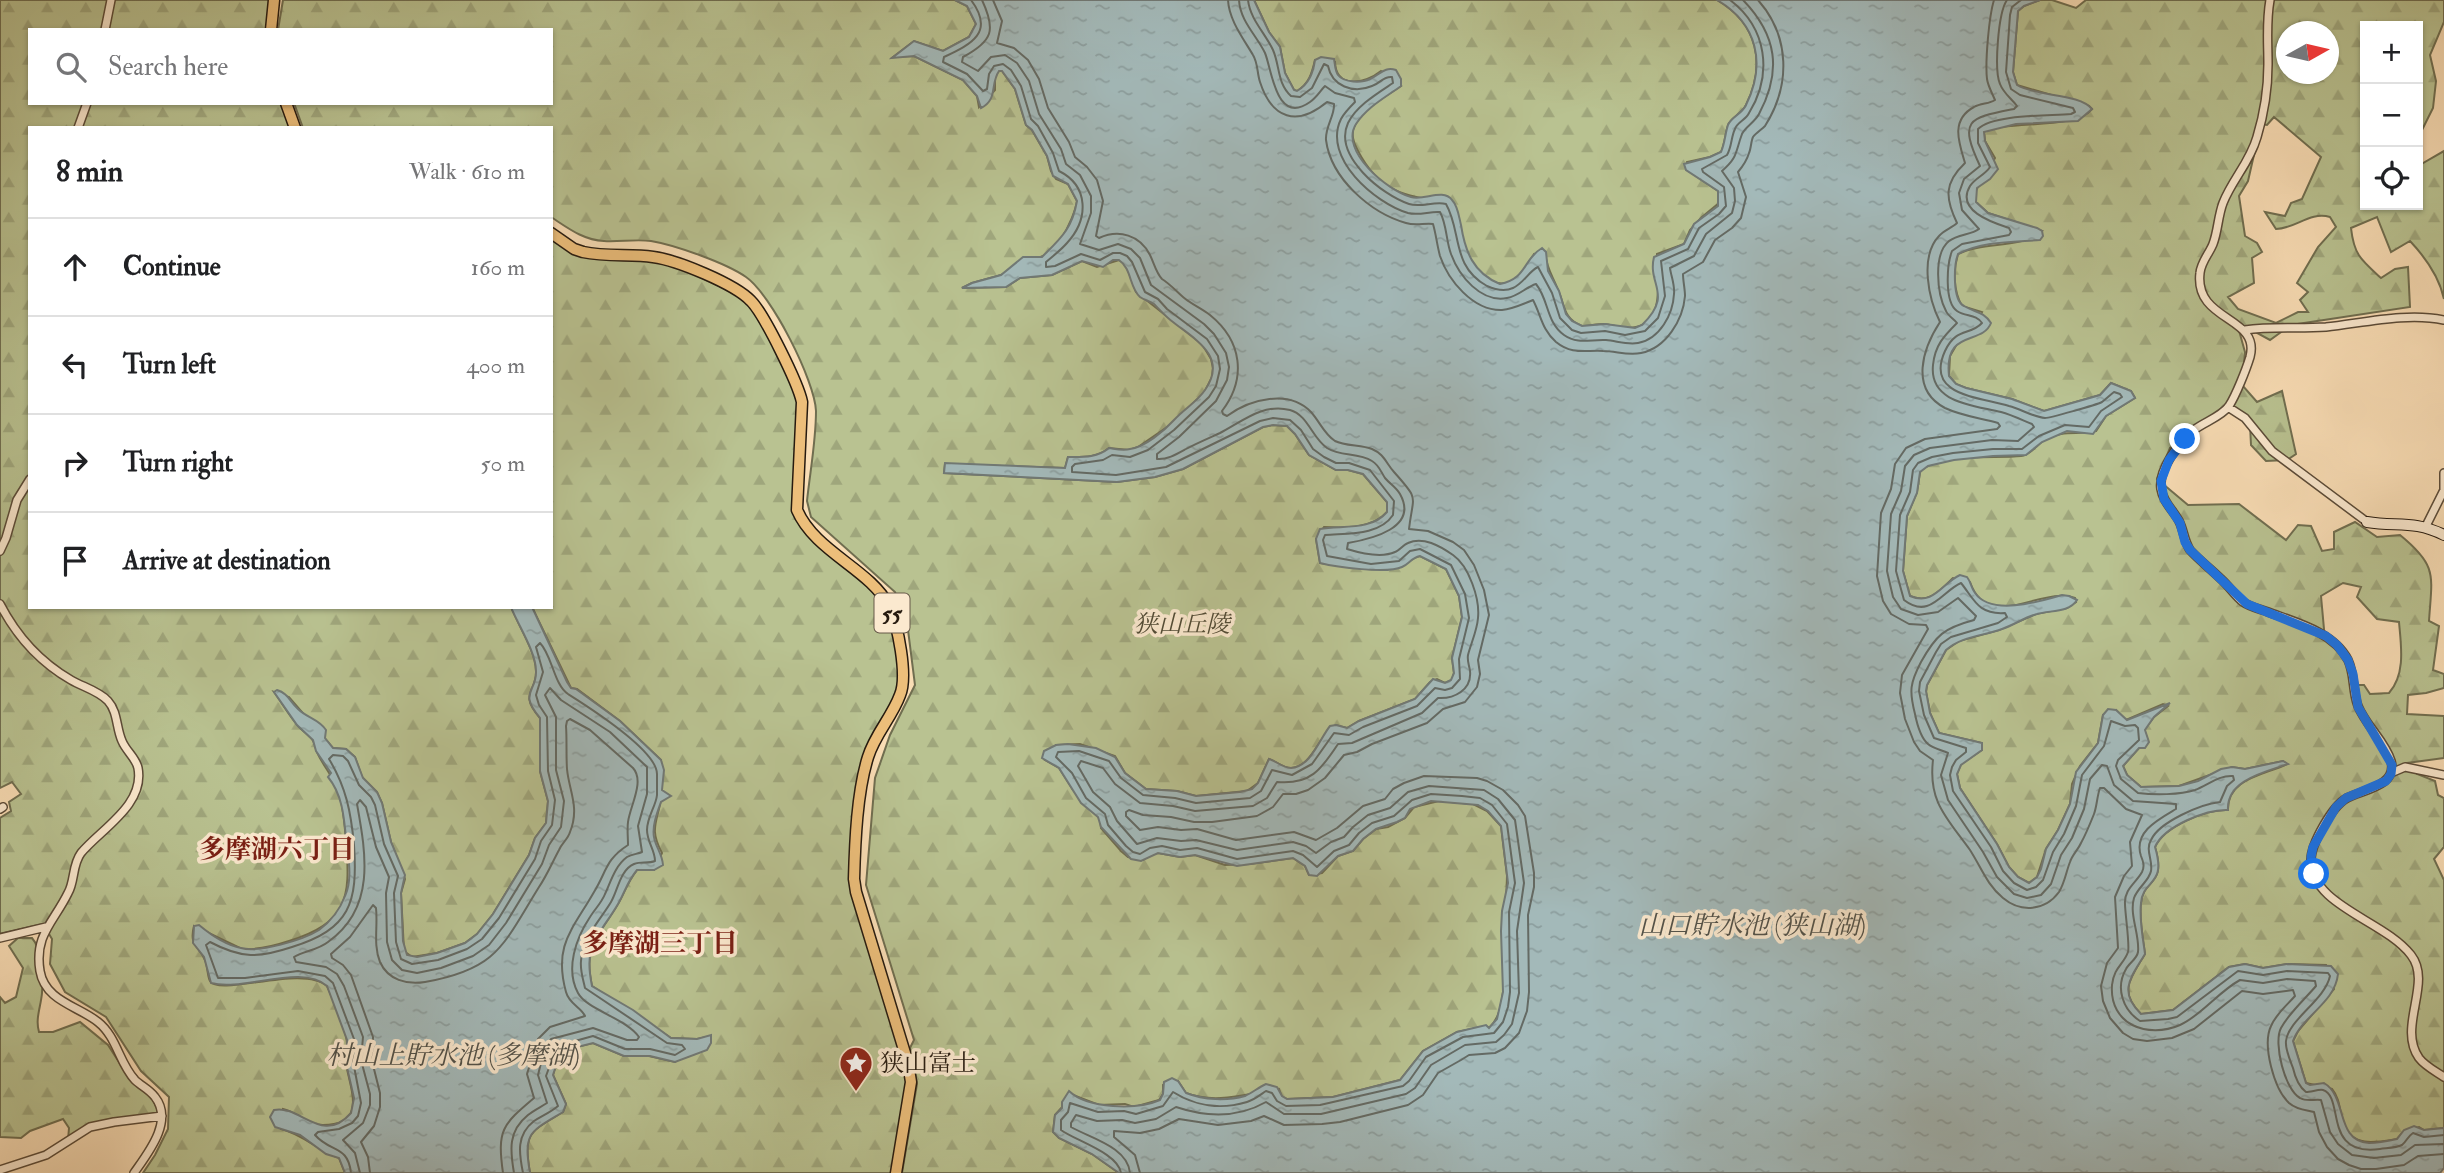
<!DOCTYPE html>
<html lang="en">
<head>
<meta charset="utf-8">
<style>
  :root { --surface:#fff; --page:#f6f6f6; --text:#202124; --muted:#757577; --line:#e0e0e0 }
  body { margin:0; font-family:"IM FELL Double Pica","Noto Serif JP",serif; background:var(--page); color:var(--text) }
  .controls { position:absolute; right:21px; top:21px; display:grid; overflow:hidden; border-radius:0px; box-shadow:0 2px 5px #0004 }
  .controls button { width:63px; height:63px; display:grid; place-items:center; padding:0; border:0; border-bottom:2px solid var(--line); background:var(--surface); color:var(--text); font:35px sans-serif }
  .compass { position:absolute; left:2276px; top:21px; width:63px; height:63px; border-radius:50%; background:var(--surface); box-shadow:0 2px 5px #0004; rotate:82deg }
  .stop { position:absolute; width:21px; height:21px; margin:-16px; border:5px solid #1a73e8; border-radius:50%; background:#fff }
  .stop.end { background:#1a73e8; border-color:#fff; box-shadow:0 2px 7px #0008 }
  .list { margin:0; padding:0; list-style:none }
  h2 { display:flex; justify-content:space-between; align-items:center; height:91px; margin:0; padding:0 28px; font-size:30px }
  h2 small { font-size:23px; font-weight:400; color:var(--muted) }
  .list li { display:grid; grid-template-columns:46px 1fr auto; gap:21px; align-items:center; box-sizing:border-box; height:98px; padding:0 28px; border-top:2px solid var(--line) }
  .list b { display:block; font-size:26px; white-space:nowrap }
  .list em { font-size:23px; font-style:normal; color:var(--muted) }
  .icon { flex:none; width:38px; height:38px; fill:none; stroke:currentColor; stroke-width:2; stroke-linecap:round; stroke-linejoin:round }
  .map { position:relative; flex:none; width:2444px; height:1173px; overflow:hidden }
  .search { position:absolute; background:var(--surface); box-shadow:0 2px 5px #0004; left:28px; top:28px; width:525px; height:77px; display:flex; align-items:center; gap:18px; box-sizing:border-box; padding:0 24px; border-radius:0px; color:var(--muted); font-size:26px }
  .panel { position:absolute; background:var(--surface); box-shadow:0 2px 5px #0004; left:28px; top:126px; width:525px; height:483px; border-radius:0px }
  .map>svg:first-child { display:block }
</style>
</head>
<body>
<div class="map">
<svg width="2444" height="1173" viewBox="0 0 2444 1173">
  <defs>
    <pattern id="forest-firs" width="22" height="20" patternUnits="userSpaceOnUse" patternTransform="scale(1.75)"><rect width="22" height="20" fill="#b9c291"/><path d="M5 1l3.5 6h-7zM16 11l3.5 6h-7z" fill="#9fa67c"/></pattern>
    <pattern id="water-ripples" width="26" height="14" patternUnits="userSpaceOnUse" patternTransform="scale(1.75)"><rect width="26" height="14" fill="#a3b9b9"/><path d="M2 4q2-2 4 0t4 0M15 11q2-2 4 0t4 0" fill="none" stroke="#8c9e9e"/></pattern>
  </defs>
  <rect width="100%" height="100%" fill="#f9ddb5"/>
  <filter id="stains"><feTurbulence type="fractalNoise" baseFrequency=".00286" numOctaves="4"/><feColorMatrix values="0 0 0 0 .2 0 0 0 0 .09 0 0 0 0 .02 0 0 0 .5 -.17"/></filter>
  <radialGradient id="worn" r=".72"><stop offset=".6" stop-color="#630" stop-opacity="0"/><stop offset="1" stop-color="#630" stop-opacity=".3"/></radialGradient>
  <path fill="url(#forest-firs)" stroke="#706e50" stroke-width="2" fill-rule="evenodd" d="M0,0H274L271,30H30V103H286L295,128H30V607H511C518,625 536,652 536,671C537,692 518,693 540,718V771L548,801L546,823L535,838L529,855L493,914L477,934L465,943L437,953L412,957L404,951L401,893L405,879L391,842L382,803L377,792L362,777L355,757L346,749L333,748L289,697L274,692C282,703 290,717 299,727C303,731 307,734 311,738C315,742 315,747 317,752C323,766 333,776 338,790C343,806 345,826 346,843C351,898 347,923 289,941C274,946 258,950 242,949L194,926C189,946 198,944 205,960C208,966 207,976 210,981C220,997 303,964 327,986C334,1001 346,1027 347,1043C348,1051 345,1057 346,1064C351,1091 367,1125 323,1125C307,1125 297,1112 283,1109L281,1129C303,1134 318,1151 339,1158L345,1173H143L155,1155L168,1129L169,1097L141,1071L106,1017L65,992L50,964L52,939L43,924L0,934V818L11,811L9,802L21,794L12,782L0,788Z
    M283,0H955L967,6L976,24L969,37L943,51L914,41L893,57L914,56L963,80L977,96L979,107L995,90V76L999,71H1002L1015,89L1026,125L1032,130L1047,156L1051,171L1056,179L1068,184L1077,201C1074,220 1053,264 1030,257L1001,275L972,283L962,288L1006,287L1020,278L1052,275L1082,261L1097,267L1119,260L1126,265L1136,292L1202,344L1211,359L1213,368L1212,377L1204,393L1170,425L1138,447L1129,450L1109,448C1097,458 1083,457 1068,457L1065,468L945,464L944,473L1117,482L1155,477L1183,469L1263,427L1273,425L1287,426L1295,434L1309,455L1336,470H1348L1363,474L1387,502V512C1373,529 1344,528 1324,527L1316,539L1320,563C1346,566 1369,572 1395,568C1406,567 1409,558 1420,556L1446,569L1459,596L1462,617L1452,658L1454,673L1452,680L1445,683L1437,679L1430,682L1415,699L1359,721L1347,728L1336,725C1319,733 1313,767 1291,768C1283,768 1276,761 1269,759L1258,783L1247,791L1196,796L1177,791L1146,789L1125,773L1115,756L1080,744L1056,745L1045,760L1059,768L1073,790L1100,819L1101,828L1121,851L1128,857L1143,860L1152,854L1158,853L1180,857L1195,855L1225,865L1250,864L1293,858L1305,866L1309,875L1322,873L1338,856L1353,851L1363,839L1376,829L1388,827L1405,818L1414,807L1439,801L1473,804L1487,811L1501,826L1507,876L1503,992C1501,1006 1499,1019 1489,1028L1486,1026L1457,1032L1423,1051L1400,1080L1333,1097L1287,1099L1282,1097L1279,1089C1248,1093 1217,1105 1186,1093L1178,1081L1163,1085V1094L1159,1100L1134,1107L1125,1104L1099,1105L1073,1095L1055,1115L1053,1132L1059,1138L1092,1154L1119,1173H902L917,1084L910,1048L914,1040L866,885L875,778L890,735L915,685L907,622L895,592L811,517L807,501C810,472 816,441 816,411C815,381 771,294 746,277C726,263 675,245 651,241C636,239 619,242 604,241C583,240 568,228 551,217V128H303L294,103H551V30H278Z
    M1254,0H1717C1758,24 1766,64 1746,105C1742,114 1731,117 1728,125C1725,134 1725,143 1721,152L1710,157L1687,162V170L1718,191L1719,203L1702,217L1690,230L1684,244L1657,254C1657,275 1666,321 1636,327C1626,330 1614,325 1604,324C1596,324 1589,326 1582,326C1563,319 1565,305 1558,290C1553,276 1546,268 1545,252L1534,254C1528,263 1523,274 1513,280C1492,293 1471,265 1465,246C1460,232 1460,217 1454,203C1410,196 1382,197 1358,151C1354,143 1350,134 1355,125C1364,108 1386,96 1401,86L1381,71C1365,84 1336,89 1335,62L1315,60C1312,73 1309,84 1297,91L1294,90L1285,73L1280,47L1269,32Z
    M2040,0H2052L2076,8L2086,0H2444V22L2430,55L2436,81L2433,108L2418,138V26H2365V205H2418V166L2444,151V299C2439,276 2426,258 2410,241L2391,252L2377,217L2351,228C2354,255 2361,260 2381,278L2395,269L2408,267L2410,307L2291,325L2270,340L2257,333L2250,326L2238,327L2245,352L2242,385L2257,402L2282,391L2296,454L2287,460L2266,461L2251,445L2250,425L2231,410L2170,448L2157,479L2188,505L2239,504L2286,540L2298,525L2311,526L2322,551L2334,549V532L2355,522L2377,537L2400,535C2438,566 2432,575 2429,621L2439,626L2433,670L2444,674V688L2426,693L2408,695L2407,714L2444,716V758L2407,763L2417,774L2435,781L2438,795L2444,798V847L2434,859L2444,880V1128L2424,1130L2419,1127L2402,1133L2397,1139C2378,1142 2353,1148 2344,1125C2339,1112 2341,1100 2332,1089L2306,1083L2293,1041L2298,1031L2334,989L2326,965L2287,964L2263,968L2245,964L2229,967L2173,1010L2141,1014C2117,991 2132,976 2145,954C2143,938 2139,919 2141,903C2143,878 2167,887 2155,847C2164,826 2207,809 2228,810C2227,778 2265,775 2287,764L2283,761L2245,769L2232,767L2179,786L2141,787L2127,775L2123,766L2139,748L2144,730L2154,717L2168,706L2163,704L2126,720L2116,710L2103,715L2098,743L2080,766L2072,784L2070,804L2058,830L2046,849L2037,877L2029,883L2018,877L2009,867L1997,844L1960,788L1957,774L1961,764L1982,750V743L1939,733L1930,713L1926,692L1927,685L1946,650L1959,641L1999,630L2036,614L2067,608L2076,602L2075,598C2043,585 1988,634 1970,582L1953,578C1940,591 1929,604 1910,596L1903,571L1907,516L1917,492L1920,472C1938,452 1995,459 2021,456C2030,455 2036,446 2043,441C2066,428 2075,436 2096,431L2106,416L2135,398L2131,391L2111,383L2100,395L2044,411L2012,399L1966,388L1956,384L1949,376L1950,356L1957,344L1970,336L1982,312L1962,306C1953,290 1953,270 1958,254C1984,241 2022,249 2042,231L1988,213L1976,202L1975,192L1995,158L1985,141L1984,131C2012,120 2075,130 2092,109L2089,106L2017,85L2013,72L2018,11L2024,6ZM2286,32H2328V74H2286ZM2274,117L2321,157L2302,199L2291,203L2285,216L2265,212L2276,229C2295,229 2310,211 2330,217L2336,227L2318,247L2297,283L2308,292L2300,300L2308,312H2298L2276,323L2238,309L2228,297L2254,283L2252,258L2262,252L2257,243L2245,236L2239,196L2248,181L2261,124L2267,125ZM2343,583L2361,587L2357,597L2377,619L2399,622C2401,645 2406,674 2389,693L2370,694L2364,685H2357L2346,651L2325,640L2321,596Z
    M551,233L574,249L662,258L753,303L797,386V511L890,608L902,687L868,759L854,879L908,1063L896,1173H530C523,1132 530,1132 563,1112L566,1104L553,1075L560,1051L593,1043L624,1056H649L675,1062L711,1036L697,1039L671,1038L592,986C583,943 598,938 618,904C625,892 627,883 637,870H654L662,853C649,829 657,823 661,799C663,786 662,773 661,760L620,721L577,689L571,688L532,607H551Z
    M18,938H32C42,949 43,977 42,993C41,1006 35,1019 39,1032H53L80,1022L108,1045L128,1076L152,1098L158,1111L155,1115L111,1119L68,1140L69,1128L63,1119L30,1131L21,1138L0,1137V997L5,1003L16,997L23,968L9,946Z"/>
  <path fill="url(#water-ripples)" stroke="#717975" stroke-width="2" d="M955,0H1254L1269,32L1280,47L1285,73L1294,90L1297,91C1309,84 1313,73 1315,60L1321,57L1334,59C1335,64 1335,71 1338,75C1344,83 1362,83 1370,79C1380,75 1384,66 1396,70L1401,79V86C1386,97 1367,107 1356,124C1339,151 1388,191 1411,197C1424,201 1443,188 1452,200C1458,206 1459,217 1461,225C1465,251 1473,273 1500,284C1527,279 1523,259 1542,248L1546,252L1548,271L1559,291L1566,314L1572,321L1582,326L1605,324L1635,328L1642,325C1674,294 1647,285 1654,257L1684,244L1694,224L1718,206V191L1686,170L1684,164L1710,157L1721,152C1725,143 1725,134 1728,125C1731,117 1742,114 1746,105C1766,64 1758,24 1717,0H2040L2024,6L2018,11L2013,72L2017,85C2037,97 2079,93 2092,109L2078,121L2016,124L1984,132L1985,141L1998,169L1990,179L1977,188L1976,202L1988,213L2037,228L2042,231L2043,236L2040,240C2014,242 1982,241 1958,254C1954,265 1952,300 1964,306C1976,313 1983,311 1991,323C1982,346 1944,328 1949,376L1956,384L1966,388L2012,399L2044,411L2100,395L2111,383L2131,391L2135,398L2106,416L2093,434L2067,431L2042,442L2026,455L1993,456L1954,460L1928,466L1920,472L1917,493L1907,516L1903,571L1910,596C1934,606 1942,583 1960,575L1967,577C1971,582 1971,588 1975,593C1991,616 2038,602 2062,595L2069,596L2077,600C2069,613 2050,610 2037,614C2025,617 2014,625 2002,629C1983,636 1962,636 1946,650L1927,685L1926,691L1930,713L1939,733L1982,743V750L1961,765L1957,774L1960,788L1997,844L2009,867L2018,877L2029,883L2037,877L2041,869L2046,849L2058,830L2070,804L2076,772L2098,743L2103,715L2108,709L2116,710L2127,720L2170,703L2154,717L2145,730L2149,742L2145,748H2139L2123,766L2127,775L2141,787L2179,786L2198,781L2221,769L2232,767L2245,769L2283,761L2288,764C2265,772 2226,780 2228,810C2207,809 2164,826 2155,847C2167,887 2143,878 2141,903C2139,919 2143,938 2145,954C2132,976 2117,991 2141,1014L2173,1010L2229,967L2245,964L2263,968L2287,964L2331,966L2338,974C2335,1003 2302,1016 2293,1041L2306,1083L2310,1085L2324,1083C2348,1097 2335,1141 2369,1143C2378,1143 2388,1141 2397,1139L2404,1130L2414,1126L2424,1130L2444,1128V1168L2440,1173H1119L1092,1154L1059,1138L1053,1132L1055,1115L1062,1108V1102L1069,1091C1088,1109 1137,1110 1160,1100L1163,1094L1164,1082L1172,1078L1178,1081L1186,1093C1204,1100 1227,1101 1245,1096C1252,1093 1259,1087 1266,1084L1277,1087L1282,1096L1287,1099L1333,1097L1400,1080L1423,1051L1457,1032L1486,1025L1489,1028L1497,1019L1503,992L1501,931L1502,911L1508,883L1501,826L1488,811L1478,805L1431,801L1410,809L1405,818L1397,822L1376,829L1363,839L1353,851L1338,856L1317,876L1309,875L1305,866L1293,858L1237,866L1195,855L1180,857L1158,853L1141,861L1131,859L1101,827L1098,817L1081,803L1059,768L1042,758L1044,751L1056,745L1068,744L1096,748L1115,757L1125,773L1146,789L1177,791L1196,796L1240,792L1252,789L1258,783L1269,759C1276,761 1283,768 1291,768C1311,767 1320,738 1330,726L1336,725L1347,728L1359,721L1415,699L1433,679L1445,683L1451,680L1454,673L1452,658L1462,617L1459,596L1446,569L1420,556C1411,558 1409,564 1402,567C1387,574 1336,567 1320,563L1316,539L1320,529C1342,525 1371,531 1387,512V502L1363,474L1348,470H1336L1309,455L1295,434L1287,426L1273,425L1263,427L1183,469L1155,477L1117,482L944,473L945,463L1065,468L1068,457C1083,457 1097,458 1109,448C1116,449 1123,451 1130,449C1145,447 1164,431 1174,420C1184,409 1197,402 1205,390C1228,357 1196,340 1173,322C1166,317 1160,310 1154,304C1149,301 1144,300 1140,297C1129,287 1132,269 1119,260H1113L1103,267L1082,261L1052,275L1020,278L1006,287L962,288L972,283L1001,275L1023,257H1042C1061,238 1072,229 1077,201L1068,184L1053,176L1047,156L1032,130L1026,125L1015,89L1002,71H999C990,84 998,100 981,108L977,96L963,80L914,56L892,58L914,41L943,51L969,37L976,24L967,6Z
    M511,607H532L567,682L571,688L576,689L620,721L661,760L664,770L662,790L671,796L661,802C657,813 652,826 654,837C656,848 662,853 663,865L654,870H637C627,882 625,892 618,904C598,938 583,943 592,986L633,1010L671,1038L697,1039L711,1035V1043L707,1050L675,1062L650,1056H624L593,1043L561,1051L553,1075L566,1104L563,1112C530,1132 523,1132 530,1173H345L339,1158L326,1154L300,1135L275,1127L270,1117L274,1110C300,1104 322,1146 351,1113L354,1098L346,1063L347,1040L327,986C302,963 243,992 211,983L204,957L193,943L194,926L199,925C211,935 225,945 241,948C259,953 303,940 319,930C330,922 340,909 345,896C353,879 348,856 346,838C344,816 342,794 328,777L331,773L316,751L313,740L297,725L274,692L277,690C288,693 290,702 298,709C307,718 319,719 326,730L325,738L333,748L346,749L355,757L363,778L377,792L382,803L391,842L405,875L401,893L403,941L407,955L417,957L437,953L465,943L477,934L493,914L529,855L535,838L546,823L548,801L540,771V718C518,692 537,692 536,671C536,652 518,625 511,607Z"/>
  <g fill="none" stroke-linecap="round" stroke-linejoin="round">
    <path stroke="#646a64" stroke-width="2" d="M971,0C995,32 972,44 944,57L943,62L967,74L983,91L987,89L989,74L994,66L1003,64L1011,70L1021,86L1031,119L1038,126L1053,153L1059,171C1089,186 1089,219 1067,243C1061,250 1053,256 1046,262V267L1055,266L1081,254L1100,260L1113,253H1120L1127,256L1132,262L1145,292L1158,299L1167,309L1207,339L1218,356L1220,369L1216,386L1209,397L1174,430L1148,450L1130,457L1112,455L1103,460L1075,464L1072,467V472L1116,475L1166,467L1260,421L1273,418L1290,420L1301,430L1313,449L1324,457L1336,463H1349L1370,470L1394,501L1393,515C1379,536 1347,533 1325,535L1323,540L1327,556L1371,564L1399,561L1410,551L1420,549L1451,565L1465,594L1469,618L1459,659L1460,679L1452,688L1445,690L1435,688L1417,706L1363,727L1349,735L1334,733L1312,764L1292,775L1272,770L1261,791L1250,798L1196,803L1175,798L1143,795L1121,778L1109,761L1079,751L1058,752L1056,757L1072,773L1086,798L1105,814L1108,825L1126,846L1133,852L1140,854L1150,848L1162,846L1180,850L1197,848L1237,859L1293,851L1303,855L1317,867L1334,851L1349,845L1359,833L1372,823L1394,816L1412,800L1431,794L1462,796L1480,798L1492,805L1507,824L1515,883L1509,912L1510,992L1508,1007L1503,1022L1494,1033L1463,1037L1426,1057L1409,1081L1403,1086L1320,1105L1286,1106L1277,1101L1272,1093L1266,1091C1260,1095 1254,1100 1247,1102C1221,1110 1195,1106 1173,1092L1163,1106L1136,1114L1124,1111L1098,1112L1070,1103L1068,1112L1061,1120V1130C1076,1141 1118,1153 1121,1173
      M982,0C996,30 993,41 963,57L962,62L978,71L991,57L1005,55L1017,63L1029,81L1039,114L1061,149L1066,164L1080,175L1091,196V213L1080,244L1099,250L1118,244L1131,249L1140,258L1151,285L1204,324L1214,334L1226,353L1229,367L1227,380L1216,401L1179,437L1157,454V459C1167,460 1177,454 1186,449C1197,443 1209,438 1220,433C1243,421 1263,403 1290,410C1308,415 1312,438 1327,448C1341,457 1358,452 1372,461C1379,465 1381,472 1385,478C1390,484 1396,487 1400,494C1419,528 1371,539 1348,543L1347,549C1360,553 1382,558 1395,552C1399,551 1403,545 1408,543C1423,536 1440,546 1453,555C1469,566 1480,599 1478,618C1477,631 1471,643 1468,655C1467,661 1469,664 1470,671C1472,690 1454,699 1438,698L1422,713L1352,743L1338,744C1321,770 1310,785 1277,782L1267,798L1253,806L1195,811L1173,806L1140,803L1115,784L1103,768L1081,761L1078,766L1093,792L1110,807L1117,821L1137,844L1157,838L1181,841L1196,840L1237,850L1293,842L1306,846L1316,853L1331,842L1344,837L1353,827L1368,815L1390,808L1408,792L1429,786L1484,790L1498,799L1515,820L1524,883L1517,931L1519,993L1512,1024L1504,1035L1496,1042L1465,1045L1431,1065L1415,1088L1406,1094L1321,1114H1284L1266,1102C1238,1118 1206,1117 1176,1107L1156,1119L1135,1123L1122,1120L1097,1121L1076,1115L1071,1123V1127C1090,1138 1128,1147 1130,1173
      M993,0L1002,21L997,43L1014,48L1028,60L1039,79L1048,108L1069,142L1075,157L1087,167L1097,180L1103,201L1096,236L1099,238C1119,229 1140,235 1150,255C1154,263 1156,273 1162,279C1170,284 1176,291 1183,297C1191,304 1201,308 1210,315C1242,341 1247,378 1222,411L1223,414L1227,416C1250,399 1289,389 1311,412C1320,422 1324,434 1335,441C1345,446 1361,445 1372,449C1384,454 1386,463 1394,472C1420,501 1413,494 1409,529L1428,531L1453,542L1464,550L1474,565L1484,590L1489,615L1478,660L1480,674L1477,687L1465,702L1443,709L1427,723L1372,744L1357,752L1344,755L1325,778L1308,790L1296,794H1283L1273,807L1257,816L1212,822H1194L1171,817L1143,815L1129,810L1126,812V816L1140,830L1158,827L1181,830L1197,829L1236,840L1294,832L1316,840L1337,828L1363,806L1385,799L1393,789L1404,783L1424,776L1477,778L1487,781L1503,790L1518,805L1525,816L1534,873V887L1528,915L1529,992L1527,1011L1519,1033L1505,1048L1495,1053L1469,1055L1461,1060L1438,1073L1423,1095L1408,1105L1340,1122L1322,1124L1284,1125L1264,1116L1251,1121L1218,1125L1179,1119L1159,1129L1140,1133L1114,1131V1137L1135,1155L1140,1173
      M1228,0C1229,20 1243,38 1253,55C1258,63 1257,73 1260,82C1272,119 1297,127 1327,102L1334,104C1335,115 1325,127 1326,140C1331,179 1371,213 1406,223C1415,226 1424,223 1433,224C1436,234 1437,245 1440,256C1448,280 1473,311 1502,310C1513,309 1523,304 1533,300C1541,315 1542,330 1556,342C1572,355 1585,350 1603,351C1616,351 1628,356 1641,353C1666,348 1683,320 1685,296C1685,289 1683,281 1683,274L1703,262L1715,240L1732,228L1741,218L1746,197L1738,172C1743,166 1747,160 1749,153C1751,149 1751,141 1753,137C1756,133 1761,130 1765,126C1791,85 1790,36 1758,0
      M1239,0C1240,21 1257,36 1265,53C1272,70 1276,126 1310,102C1317,97 1320,91 1325,86L1335,93L1354,98L1355,102C1350,107 1344,113 1341,119C1322,158 1375,203 1408,213C1419,216 1430,211 1440,212C1447,225 1446,241 1451,254C1459,276 1481,303 1507,298C1519,296 1526,287 1536,284C1549,300 1546,322 1564,335C1578,345 1591,339 1606,340C1617,341 1627,345 1638,343C1660,339 1673,314 1674,294C1675,285 1671,276 1670,268L1694,256L1706,234L1732,213L1735,201L1734,188L1722,171C1738,157 1735,153 1742,134C1745,127 1755,122 1759,114C1782,71 1777,35 1743,0
      M1248,0C1250,19 1265,33 1273,50C1280,66 1277,83 1291,96L1300,97L1312,88L1324,64L1328,66C1332,86 1353,94 1372,86C1381,83 1383,76 1392,77L1393,83C1378,93 1356,106 1348,123C1333,156 1382,195 1409,204C1421,208 1434,201 1446,204C1462,232 1451,266 1487,286C1496,290 1504,292 1513,288C1524,283 1529,271 1538,267L1552,293L1560,318L1572,330L1581,333L1605,331L1625,335L1645,331L1658,318L1665,296L1661,261L1688,249L1699,228L1719,214L1726,206L1724,187L1703,172L1702,169L1727,155C1732,146 1731,137 1735,129C1737,122 1746,120 1749,113C1773,74 1767,28 1730,0
      M1994,0C1989,16 1985,62 1987,79C1988,86 1992,93 1995,100C1989,104 1981,103 1974,107C1950,120 1959,143 1965,163C1944,183 1945,198 1957,223C1952,228 1944,230 1939,236C1919,257 1929,300 1940,322C1923,348 1909,389 1945,408C1962,416 1980,418 1998,423L2000,426L1997,429L1925,439L1906,448L1895,464L1891,489L1881,513L1877,576L1883,601L1891,614L1909,624L1926,625L1928,629L1902,675L1900,693L1905,719L1914,742L1920,751L1933,760C1928,802 1947,818 1970,850C1981,867 1987,885 2003,898C2021,913 2045,911 2059,892C2065,882 2066,872 2070,862C2072,855 2078,850 2081,843C2086,834 2090,824 2094,814C2097,806 2097,796 2100,788H2104L2126,809L2142,815L2130,842L2132,866L2124,876L2115,897L2118,948L2107,963L2101,986L2103,1001L2110,1018L2123,1033L2133,1039L2147,1041L2172,1038L2194,1029L2242,991L2263,994L2293,990L2295,996C2287,1005 2276,1014 2271,1026C2262,1045 2274,1089 2289,1103C2297,1110 2306,1110 2314,1112L2319,1132L2327,1147L2338,1159L2349,1165L2361,1169H2376L2404,1165L2418,1156L2444,1154
      M2007,0C1998,13 1994,70 2000,84C2004,94 2011,98 2017,106L2014,109C1969,118 1958,119 1980,166L1964,179L1959,193L1962,210L1979,229C1971,235 1958,234 1949,241C1933,254 1937,294 1946,311C1948,316 1954,319 1957,323C1944,336 1935,345 1933,365C1929,403 1973,405 2001,412C2012,415 2022,420 2032,424L2034,427L2018,441L1992,440L1930,448L1914,455L1905,466L1901,491L1891,514L1887,571L1893,597L1901,609L1918,615L1938,612L1958,598L1976,616L1974,620C1944,628 1936,635 1921,662C1910,683 1909,691 1915,714C1917,724 1921,738 1928,744C1934,749 1942,750 1948,753L1941,775L1948,800L1983,852L1997,877L2014,894L2027,898L2041,895L2051,884L2061,855L2072,838L2084,809L2090,779L2102,765L2107,766L2114,785L2133,801L2176,804V809C2159,819 2133,832 2141,856C2143,861 2145,866 2142,872C2136,883 2124,889 2125,904C2125,913 2130,946 2128,952C2124,964 2114,967 2112,985C2109,1025 2148,1039 2180,1025C2202,1015 2218,992 2240,980L2263,983L2287,979L2315,981L2316,986C2305,999 2289,1013 2281,1028C2273,1043 2285,1090 2300,1098C2307,1102 2314,1099 2321,1100L2330,1132L2338,1144L2352,1155L2374,1158L2401,1155L2415,1145L2444,1144
      M2021,0L2012,7L2010,15L2006,72L2011,89L2020,95L2073,108L2075,112L2071,114C2050,116 1993,114 1978,129V143L1990,167C1985,175 1975,178 1970,186C1955,211 1994,223 2009,228L2011,232L2009,235L1962,244L1952,251C1947,264 1944,302 1957,311C1966,317 1976,314 1982,323C1970,336 1956,327 1945,351C1924,397 1982,397 2009,406C2021,409 2033,417 2045,418C2050,418 2096,405 2102,402C2106,399 2110,395 2114,392L2120,394L2122,397L2101,411L2089,427L2065,425L2039,436L2022,449H1993L1953,453L1932,457L1918,463L1913,470L1910,492L1900,515L1896,571L1904,600C1930,620 1942,591 1961,583C1974,599 1978,615 2005,613L2007,617L1998,623L1951,637L1941,644L1936,652L1920,682L1919,691L1924,715L1934,738L1966,748V752L1956,760L1952,767L1950,775L1953,791L1991,847L2003,871L2014,883L2027,890L2036,887L2043,880L2053,852L2064,834L2076,806L2082,775L2104,746L2111,721L2125,726L2135,725L2138,728L2139,740L2118,760L2116,766L2121,779L2138,793C2154,795 2180,795 2195,790C2208,785 2219,775 2233,776L2234,780L2227,786L2220,802C2201,804 2159,822 2151,840C2145,850 2153,860 2151,871C2149,881 2138,887 2134,898C2129,915 2140,935 2138,952C2137,959 2129,963 2126,969C2115,988 2123,1010 2140,1021L2168,1019L2177,1017L2238,971L2263,975L2287,971L2328,973L2330,976C2325,1000 2288,1020 2286,1041C2285,1049 2290,1060 2293,1068C2295,1077 2298,1086 2306,1092C2311,1092 2319,1089 2323,1090C2345,1097 2322,1157 2380,1149C2387,1148 2396,1148 2402,1145C2407,1141 2407,1137 2413,1133L2424,1137L2444,1135
      M351,1173C348,1145 331,1153 315,1135L318,1132L339,1129L352,1123L358,1116L361,1103L353,1061L354,1039L333,983L325,976L298,971L245,978H218L206,945L210,942C242,959 259,958 292,947C350,929 358,903 354,845C351,812 346,787 329,759L333,755L343,756L348,761L359,785L371,797L375,805L384,844L398,876L394,893L396,942L401,959L412,964L438,960L467,949L482,939L499,918L535,859L541,841L552,825L555,800L548,771L547,717L539,705L536,695L543,672L536,647L540,643C552,655 554,685 568,694C587,706 657,750 657,774C657,779 657,790 657,795C656,806 647,817 647,830C647,842 655,850 655,861C648,864 641,861 634,864C620,870 618,890 611,902C601,919 582,938 581,961C580,970 583,979 585,988L667,1043L682,1045L685,1049L675,1055L650,1049H625L593,1036L557,1046L546,1076L558,1106C551,1112 542,1116 534,1121C516,1135 519,1153 523,1173
      M360,1173L355,1153L343,1140L363,1123L370,1105V1094L361,1060L363,1037L344,986L337,974L326,967L296,962L294,957C304,951 318,950 328,942C376,908 366,854 357,804L360,800L366,807L376,847L389,877L386,893L387,942L392,960L402,970L417,973L441,968L473,956L489,945L506,923L542,864L549,845L561,827L564,801L556,770V717L545,695L550,688L561,700L610,732L647,767V794L638,826L642,852C638,854 632,854 627,857C615,866 611,881 605,894C602,902 595,909 590,917C576,938 565,969 578,993C586,1009 627,1019 639,1037L637,1040H627L593,1028L551,1039L545,1047L538,1075L547,1103C541,1107 534,1110 528,1115C508,1131 510,1150 514,1173
      M370,1173L368,1157L361,1142L374,1126L380,1107V1093L372,1061L373,1037L351,975L343,965L332,958L331,954L350,937L373,905L376,908C378,926 373,945 380,962C388,980 407,985 425,982C498,969 503,945 539,887C547,875 552,863 559,850C562,843 568,839 570,832C580,807 569,791 567,769C566,754 567,740 566,726L567,721L570,719L590,730L633,768C645,781 630,806 628,822C627,829 628,837 628,845C605,860 607,871 594,892C573,929 553,945 566,992C569,1004 581,1007 585,1016L550,1027L538,1039L527,1074L534,1098C502,1125 497,1130 503,1173"/>
    <defs>
      <path id="street" d="M2270,0C2266,22 2268,42 2268,64C2268,88 2264,114 2257,137C2250,162 2232,180 2223,203C2218,216 2218,231 2213,244C2209,254 2201,262 2200,273C2194,322 2261,316 2250,357C2246,370 2236,395 2229,406C2221,417 2204,422 2194,430C2179,442 2158,470 2161,489C2163,502 2173,510 2179,521C2184,531 2184,541 2190,550C2200,561 2211,569 2221,579C2229,586 2235,596 2243,602C2250,607 2260,609 2268,612C2295,622 2334,632 2348,660C2355,675 2352,691 2358,706C2366,726 2385,741 2391,761C2398,786 2362,790 2347,798C2332,806 2311,844 2311,860C2311,906 2384,920 2411,955C2433,983 2397,1027 2419,1058C2425,1066 2435,1071 2444,1077
        M105,30L111,0
        M78,128L87,103
        M2245,330C2272,326 2298,329 2326,327C2363,323 2407,312 2444,320
        M2228,407L2245,418L2272,451L2367,522
        M2426,526L2444,490V473
        M0,551L6,538L17,500L30,479
        M0,604C16,635 40,662 71,680C83,687 99,691 108,701C118,712 116,728 122,741C126,751 136,758 138,768C145,805 101,829 81,853C72,865 75,881 68,893C54,922 34,935 40,971C45,1001 78,1006 98,1022C117,1037 119,1063 135,1080C141,1086 149,1089 155,1097C174,1121 148,1153 134,1173
        M2391,773L2405,767L2444,775
        M0,809L3,807
        M0,938L46,927
        M0,1170L46,1155L90,1127L114,1122L162,1116"/>
      <path id="secondary" d="M2367,522C2397,527 2414,520 2444,535"/>
      <path id="primary" d="M271,30L274,0
        M286,103L295,128
        M551,233L574,249L583,252C606,257 630,254 653,257C677,260 735,284 751,301C764,314 798,383 802,402L797,510C815,552 870,569 889,606C898,625 908,676 900,695C892,717 875,734 868,757C857,792 855,842 854,879L856,892L908,1063L911,1082L896,1173"/>
    </defs>
    <use href="#street" stroke="#5b4b38" stroke-width="10"/>
    <use href="#secondary" stroke="#261a0f" stroke-width="12"/>
    <use href="#primary" stroke="#261a0f" stroke-width="13"/>
    <use href="#street" stroke="#fbe9cf" stroke-width="7"/>
    <use href="#secondary" stroke="#fbe9cf" stroke-width="10"/>
    <use href="#primary" stroke="#ecbe7a" stroke-width="10"/>
  </g>
  <g fill="none" stroke-linecap="round" stroke-linejoin="round">
    <path stroke="#1a73e8" stroke-width="9" d="M2185,439L2169,460L2161,481L2164,499L2180,523L2185,542L2190,550L2247,604L2326,636L2337,645L2348,660L2353,674L2358,707L2392,765L2391,774L2386,781L2346,798L2336,807L2313,847L2311,857L2314,874"/>
  </g>
  <defs>
    <symbol id="sight-pin" viewBox="-11 -11 22 30"><path d="M0 17L-7.5 6A9.5 9.5 0 1 1 7.5 6Z" fill="#8f2418" stroke="#fbe9cf"/><path d="M0-6L1.8-2.2L6-1.7L2.9 1.2L3.7 5.4L0 3.3L-3.7 5.4L-2.9 1.2L-6-1.7L-1.8-2.2Z" fill="#fff"/></symbol>
  </defs>
  <g fill-rule="evenodd">
    <use href="#sight-pin" x="837" y="1044" width="38" height="52"/>
  </g>
  <g text-anchor="middle" stroke-width="7" stroke-linejoin="round" paint-order="stroke">
    <rect fill="#fbe9cf" stroke="#665849" stroke-width="2" x="874.5" y="593.5" width="35" height="39" rx="5"/>
    <g font-size="23" font-weight="bold" fill="#261a0f">
      <text x="892" y="621">55</text>
    </g>
    <g font-size="24" font-style="italic" fill="#524c36" stroke="#fbe9cf">
      <text x="1182" y="632">狭山丘陵</text>
    </g>
    <g font-size="24" fill="#261a0f" stroke="#fbe9cf" text-anchor="start">
      <text x="880" y="1071">狭山富士</text>
    </g>
    <g font-size="26" font-weight="bold" fill="#7a1f14" stroke="#fbe9cf">
      <text x="277" y="858">多摩湖六丁目</text>
      <text x="660" y="952">多摩湖三丁目</text>
    </g>
    <g font-size="26" font-style="italic" fill="#52524a" stroke="#fbe9cf">
      <text x="1752" y="934">山口貯水池 (狭山湖)</text>
      <text x="453" y="1064">村山上貯水池 (多摩湖)</text>
    </g>
  </g>
  <rect width="100%" height="100%" filter="url(#stains)"/>
  <rect width="100%" height="100%" fill="url(#worn)"/>
</svg>
<div class="controls">
<button>+</button>
<button>−</button>
<button><svg class="icon" aria-label="locate" viewBox="0 0 24 24"><circle cx="12" cy="12" r="6"/><path d="M12 2v4M12 18v4M2 12h4M18 12h4"/></svg></button>
</div>
<svg class="compass" viewBox="-18 -18 36 36"><path d="M0-13l5 13h-10z" fill="#e53935"/><path d="M0 13l5-13h-10z" fill="#757577"/></svg>
<div class="stop" style="left:2314px;top:874px"></div>
<div class="stop end" style="left:2185px;top:439px"></div>
<div class="search"><svg class="icon" aria-label="search" viewBox="0 0 24 24"><circle cx="10" cy="10" r="6"/><path d="M15 15l6 6"/></svg>Search here</div>
<section class="panel">
<h2>8 min<small>Walk · 610 m</small></h2>
<ul class="list">
<li><svg class="icon" aria-label="ahead" viewBox="0 0 24 24"><path d="M12 20V5M6 11l6-6 6 6"/></svg><div><b>Continue</b></div><em>160 m</em></li>
<li><svg class="icon" aria-label="left" viewBox="0 0 24 24"><path d="M17 20v-9H6M10 6l-5 5 5 5"/></svg><div><b>Turn left</b></div><em>400 m</em></li>
<li><svg class="icon" aria-label="right" viewBox="0 0 24 24"><path d="M7 20v-9h11M14 6l5 5-5 5"/></svg><div><b>Turn right</b></div><em>50 m</em></li>
<li><svg class="icon" aria-label="arrive" viewBox="0 0 24 24"><path d="M6 21V4h12l-3 4 3 4H6"/></svg><div><b>Arrive at destination</b></div></li>
</ul>
</section>
</div>
</body>
</html>
